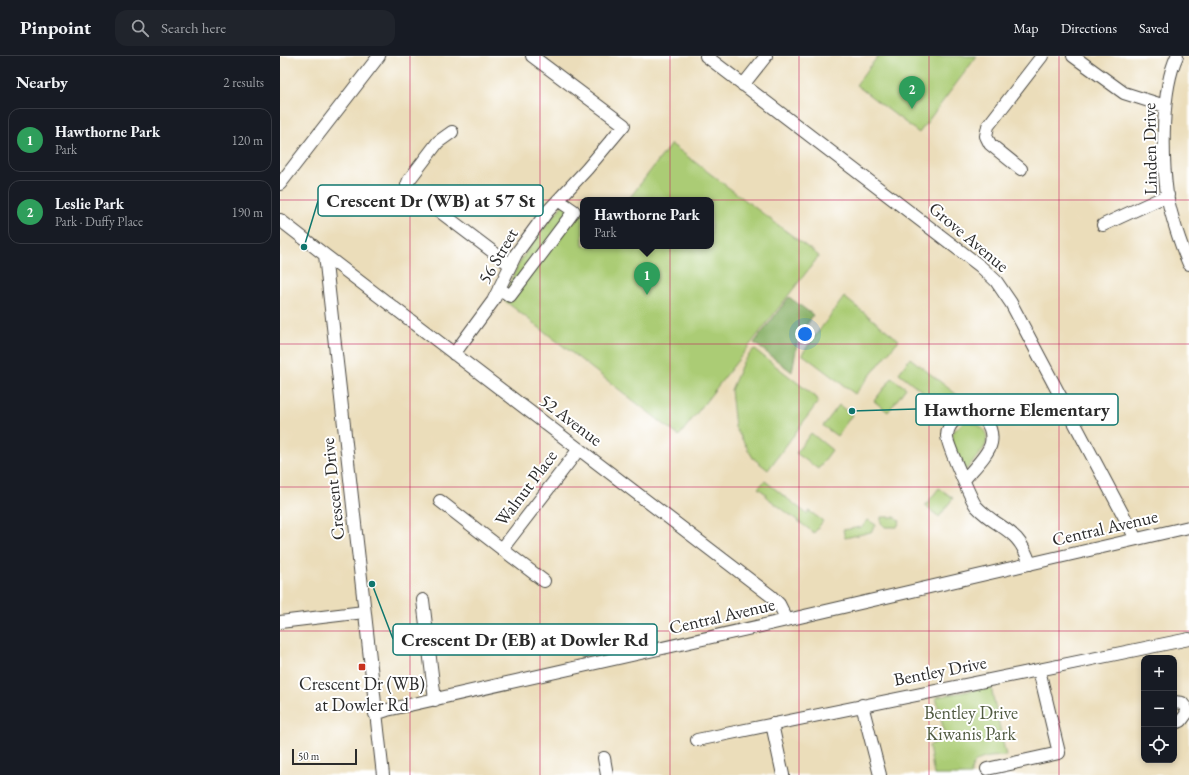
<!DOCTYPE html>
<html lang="en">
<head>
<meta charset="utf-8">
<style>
  :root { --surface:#171b24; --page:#20242c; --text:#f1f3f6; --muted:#9ea1a6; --line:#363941; --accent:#c8321e }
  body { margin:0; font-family:"EB Garamond",serif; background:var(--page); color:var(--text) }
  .controls { position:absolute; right:12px; bottom:12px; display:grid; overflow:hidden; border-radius:8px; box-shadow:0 2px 6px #0003 }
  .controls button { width:36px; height:36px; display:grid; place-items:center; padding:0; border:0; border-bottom:1px solid var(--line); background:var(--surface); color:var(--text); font:20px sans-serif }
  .scale { position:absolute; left:12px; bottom:10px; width:65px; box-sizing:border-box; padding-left:4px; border:2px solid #2b2b2b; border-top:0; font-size:11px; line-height:14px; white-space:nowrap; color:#2b2b2b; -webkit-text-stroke:3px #fff; paint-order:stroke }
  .you { position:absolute; left:525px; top:278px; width:14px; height:14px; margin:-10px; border:3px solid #fff; border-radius:50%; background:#1a73e8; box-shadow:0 0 0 6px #1a73e833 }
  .badge { display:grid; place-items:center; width:26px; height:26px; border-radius:50%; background:var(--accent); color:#fff; font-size:13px; font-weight:700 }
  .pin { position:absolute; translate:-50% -33px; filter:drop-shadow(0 1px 2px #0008) }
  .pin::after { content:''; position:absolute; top:21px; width:14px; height:12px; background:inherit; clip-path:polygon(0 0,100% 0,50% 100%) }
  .popup { position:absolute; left:300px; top:141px; width:134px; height:52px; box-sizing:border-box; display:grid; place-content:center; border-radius:8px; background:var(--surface); filter:drop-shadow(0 1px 3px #0005); font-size:13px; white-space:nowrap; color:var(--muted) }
  .popup b { font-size:15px; color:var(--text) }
  .popup::after { content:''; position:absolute; left:50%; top:100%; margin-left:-8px; border:8px solid transparent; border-top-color:var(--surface) }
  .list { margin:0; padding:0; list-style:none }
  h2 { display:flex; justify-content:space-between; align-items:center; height:52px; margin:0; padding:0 16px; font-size:17px }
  h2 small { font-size:13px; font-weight:400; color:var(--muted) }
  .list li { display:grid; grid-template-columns:26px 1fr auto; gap:12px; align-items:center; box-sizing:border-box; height:64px; margin:0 8px 8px; padding:0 8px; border:1px solid var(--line); border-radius:12px }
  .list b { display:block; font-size:15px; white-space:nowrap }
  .list p { margin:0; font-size:13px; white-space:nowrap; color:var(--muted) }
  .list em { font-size:13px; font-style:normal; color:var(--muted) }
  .icon { flex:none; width:22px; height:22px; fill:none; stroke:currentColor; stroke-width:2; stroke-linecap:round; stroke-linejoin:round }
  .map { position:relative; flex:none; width:909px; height:719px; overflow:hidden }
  header { display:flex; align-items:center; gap:24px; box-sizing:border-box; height:56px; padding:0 20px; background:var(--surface); border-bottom:1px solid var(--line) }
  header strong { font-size:19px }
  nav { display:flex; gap:22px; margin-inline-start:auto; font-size:14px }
  .search { width:280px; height:36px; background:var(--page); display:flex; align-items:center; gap:10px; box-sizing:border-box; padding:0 14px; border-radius:12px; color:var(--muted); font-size:15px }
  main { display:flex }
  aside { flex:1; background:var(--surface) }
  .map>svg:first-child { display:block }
</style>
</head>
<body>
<header>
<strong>Pinpoint</strong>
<div class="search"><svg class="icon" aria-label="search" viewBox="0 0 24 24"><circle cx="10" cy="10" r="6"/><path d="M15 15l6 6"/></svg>Search here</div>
<nav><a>Map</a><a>Directions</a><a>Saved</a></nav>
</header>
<main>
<aside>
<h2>Nearby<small>2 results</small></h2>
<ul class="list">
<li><span class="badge" style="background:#2e9e5b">1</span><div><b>Hawthorne Park</b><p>Park</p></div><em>120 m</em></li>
<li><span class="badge" style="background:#2e9e5b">2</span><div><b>Leslie Park</b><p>Park · Duffy Place</p></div><em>190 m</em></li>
</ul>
</aside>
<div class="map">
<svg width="909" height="719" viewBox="0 0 909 719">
  <rect width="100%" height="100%" fill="#fff"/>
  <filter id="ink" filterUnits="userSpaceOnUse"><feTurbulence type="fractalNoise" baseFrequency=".025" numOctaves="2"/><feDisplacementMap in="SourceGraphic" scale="8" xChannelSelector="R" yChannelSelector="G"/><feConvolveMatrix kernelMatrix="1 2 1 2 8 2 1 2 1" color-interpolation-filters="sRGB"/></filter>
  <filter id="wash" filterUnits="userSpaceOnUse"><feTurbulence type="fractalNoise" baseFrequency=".012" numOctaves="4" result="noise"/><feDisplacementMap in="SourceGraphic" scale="16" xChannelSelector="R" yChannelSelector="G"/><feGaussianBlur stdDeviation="0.9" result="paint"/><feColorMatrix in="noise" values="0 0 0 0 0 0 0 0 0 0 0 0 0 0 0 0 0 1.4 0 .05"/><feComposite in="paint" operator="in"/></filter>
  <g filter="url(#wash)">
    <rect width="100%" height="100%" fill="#ebddba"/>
    <path fill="#abcc75" stroke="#6b7c50" d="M598,0H697L639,77L576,29Z
      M391,88L539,200L399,380L225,245C232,205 264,173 288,142L303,152V190H431V144H348Z
      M564,241L619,284L575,338L522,298Z
      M474,293L537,342L538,346L488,414L473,402L455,371L451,334L463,306Z
      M630,302L681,342L670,357L619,317Z
      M612,322L626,332L608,356L594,345Z
      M559,349L572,359L557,380L543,370Z
      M684,366C698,364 713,377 704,392C699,400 691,407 685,415L672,389L673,376Z
      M531,377L552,394L538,413L516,397Z
      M485,425L527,458L529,455L543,465L534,477L485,440L486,438L478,432Z
      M659,432L673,442L659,461L645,450Z
      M615,461L620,465L617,471H605L601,467V461Z
      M588,464L596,469L591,476L565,482L563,474L582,471Z
      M711,631L726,700C713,701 690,699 691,719H654L649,690L665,680L656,641Z"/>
    <path fill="#88b066" stroke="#5a6e48" d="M509,241L533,259L518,283L512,316L474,287Z"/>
  </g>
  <g filter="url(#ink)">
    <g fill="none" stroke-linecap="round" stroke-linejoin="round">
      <defs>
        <path id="minor" d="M426,0L700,210L716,225L731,247L856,483
          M793,0L844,37L885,50
          M897,0C881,34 882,100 887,138C890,157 901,190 909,208
          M463,29L486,0
          M172,76L158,86L129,124L127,129L130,133L229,208
          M741,113L710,88L706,80L708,70L762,0
          M0,128L99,0
          M0,164L45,199L103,719
          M823,169L888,139
          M45,199L491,540L499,548L507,564
          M219,232L230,240L294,155L278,144
          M174,298L213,245L236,198L267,156L307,113L344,69L252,0
          M684,424C691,415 709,398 711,387C715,367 695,346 677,362C671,367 667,372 667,380C666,386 692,445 696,450C719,475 738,470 750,508
          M160,445L222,493L299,393
          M222,493L264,525
          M143,544L155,644
          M0,566L84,556
          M894,646L902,647L906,652L907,657L901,665L894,667
          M582,649L600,719
          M95,658L107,654L507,564L909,471
          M492,668L503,719
          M417,684L909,583
          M324,702L327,719
          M707,713L779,697L759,614"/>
      </defs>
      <use href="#minor" stroke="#484640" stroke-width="14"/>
      <use href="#minor" stroke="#fff" stroke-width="12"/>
    </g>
  </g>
  <path fill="none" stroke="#c2185b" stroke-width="1" stroke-opacity="0.55" d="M130,0V719M260,0V719M390,0V719M519,0V719M649,0V719M779,0V719M0,144H909M0,288H909M0,431H909M0,575H909"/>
  <rect fill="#c8321e" stroke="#fff" stroke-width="1.5" x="78" y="607" width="8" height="8" rx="2"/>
  <g text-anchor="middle" stroke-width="4" stroke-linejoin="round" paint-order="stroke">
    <g font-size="18" fill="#2b2b2b" stroke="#fff">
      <text transform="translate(870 93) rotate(-91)" y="6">Linden Drive</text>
      <text transform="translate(689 181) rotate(40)" y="6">Grove Avenue</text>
      <text transform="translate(218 200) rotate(-60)" y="6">56 Street</text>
      <text transform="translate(291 364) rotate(37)" y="6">52 Avenue</text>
      <text transform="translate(246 432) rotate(-53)" y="6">Walnut Place</text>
      <text transform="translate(53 433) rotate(-96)" y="6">Crescent Drive</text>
      <text transform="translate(825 472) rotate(-13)" y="6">Central Avenue</text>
      <text transform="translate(442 560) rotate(-13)" y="6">Central Avenue</text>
      <text transform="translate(660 615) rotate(-11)" y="6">Bentley Drive</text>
    </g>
    <g font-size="18" fill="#2b2b2b" stroke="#fff">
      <text x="82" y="634">Crescent Dr (WB)<tspan x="82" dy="21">at Dowler Rd</tspan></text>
    </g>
    <g font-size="18" fill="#515b41" stroke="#fff">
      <text x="691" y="663">Bentley Drive<tspan x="691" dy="21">Kiwanis Park</tspan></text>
    </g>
  </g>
  <path fill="none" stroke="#0f766e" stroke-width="1.5" d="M24 191L38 145M572 355L636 353M92 528L113 583"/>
  <g fill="#0f766e" stroke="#fff" stroke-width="1.5">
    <circle cx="24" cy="191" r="4"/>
    <circle cx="572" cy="355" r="4"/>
    <circle cx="92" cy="528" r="4"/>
  </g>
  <g fill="#fff" stroke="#0f766e" stroke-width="1.5">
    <rect x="38" y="129" width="225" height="31" rx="4"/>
    <rect x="636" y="338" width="202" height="31" rx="4"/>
    <rect x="113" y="568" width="264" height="31" rx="4"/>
  </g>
  <g font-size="19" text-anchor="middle" font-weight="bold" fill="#2b2b2b">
    <text x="151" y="151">Crescent Dr (WB) at 57 St</text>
    <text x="737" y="360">Hawthorne Elementary</text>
    <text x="245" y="590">Crescent Dr (EB) at Dowler Rd</text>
  </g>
</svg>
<div class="controls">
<button>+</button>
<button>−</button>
<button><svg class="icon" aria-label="locate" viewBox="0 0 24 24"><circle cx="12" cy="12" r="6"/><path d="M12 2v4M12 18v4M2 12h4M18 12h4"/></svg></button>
</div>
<div class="scale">50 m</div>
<div class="you"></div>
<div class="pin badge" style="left:367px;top:239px;background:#2e9e5b">1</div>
<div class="popup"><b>Hawthorne Park</b>Park</div>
<div class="pin badge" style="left:632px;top:53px;background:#2e9e5b">2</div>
</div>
</main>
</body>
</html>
